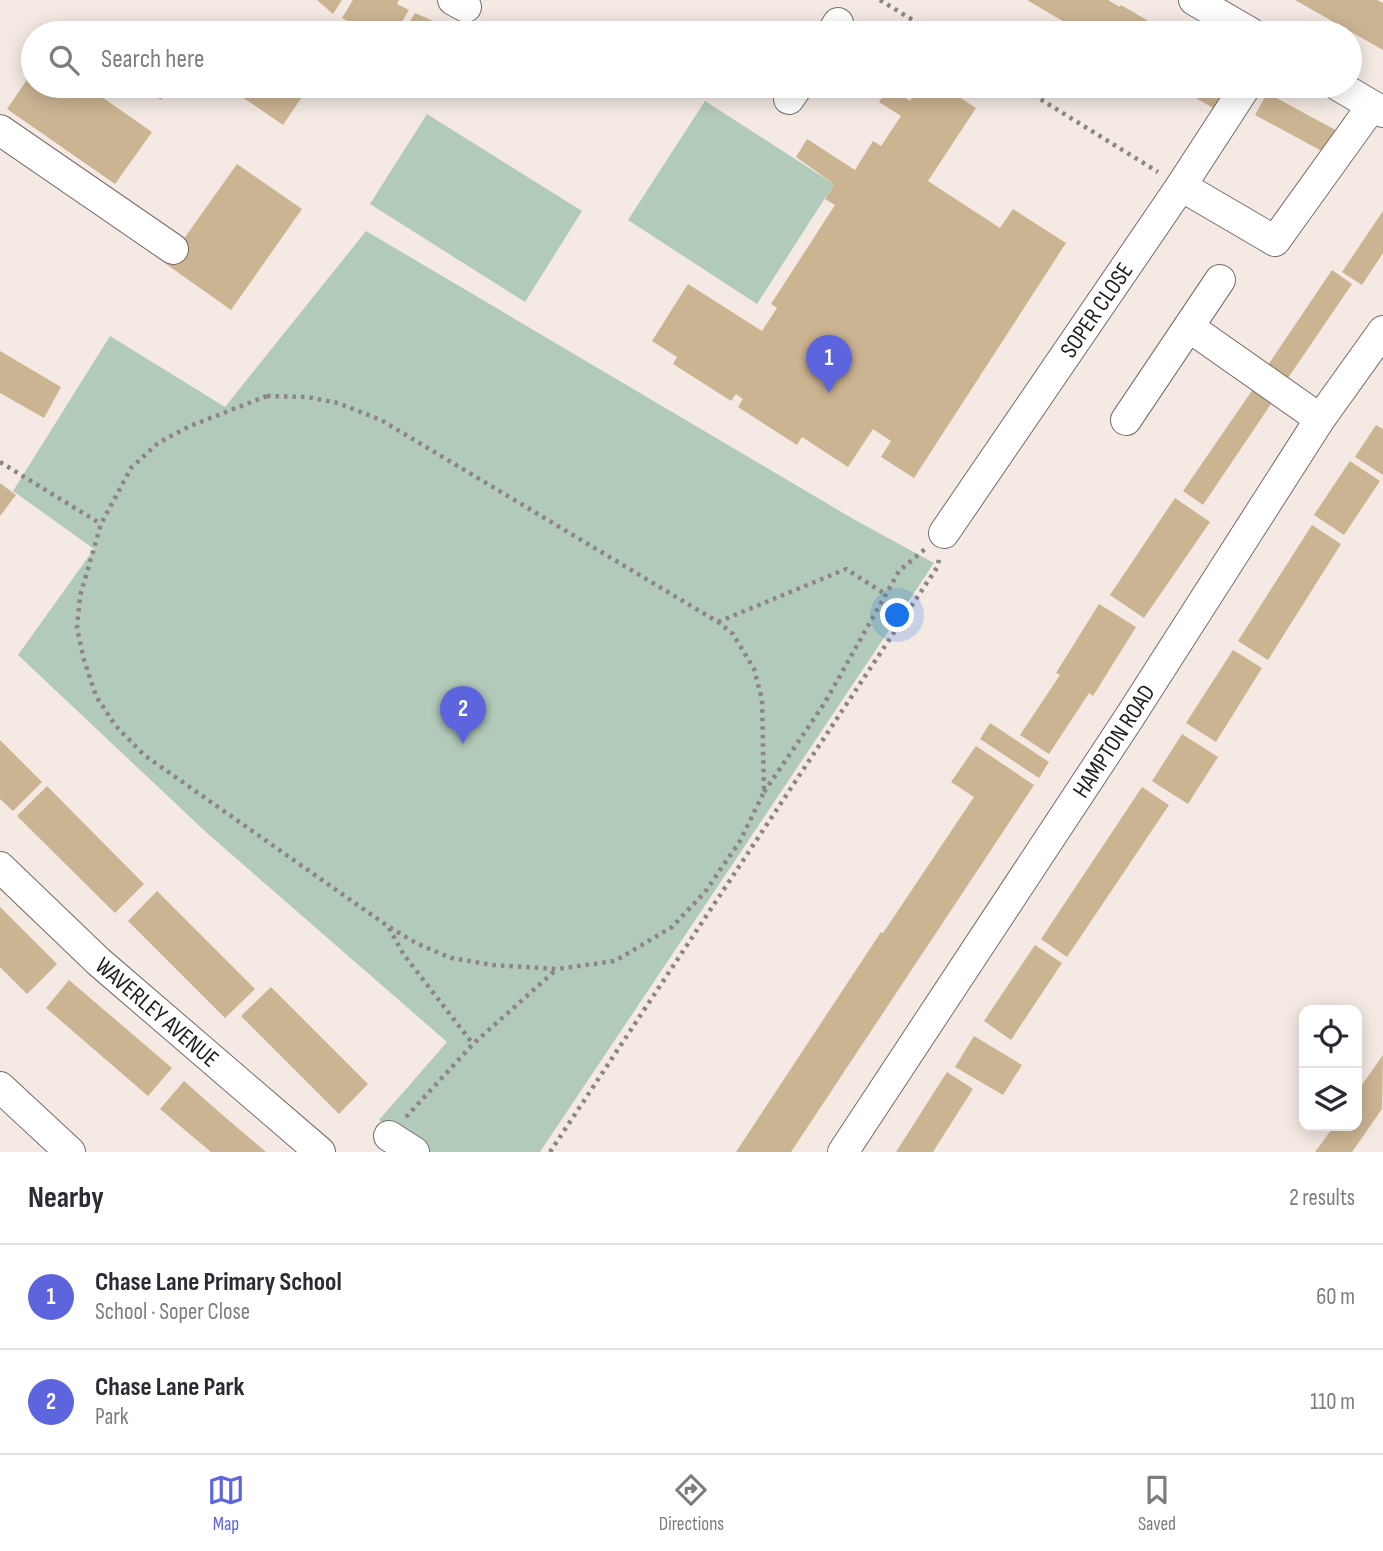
<!DOCTYPE html>
<html lang="en">
<head>
<meta charset="utf-8">
<style>
  :root { --surface:#fff; --page:#f2f2f3; --text:#2b2b33; --muted:#7c7c81; --line:#e1e1e2; --accent:#5c65dd }
  body { margin:0; font-family:"Sofia Sans Condensed",sans-serif; background:var(--page); color:var(--text) }
  .controls { position:absolute; right:21px; bottom:21px; display:grid; overflow:hidden; border-radius:14px; box-shadow:0 4px 18px #0003 }
  .controls button { width:63px; height:63px; display:grid; place-items:center; padding:0; border:0; border-bottom:2px solid var(--line); background:var(--surface); color:var(--text); font:35px sans-serif }
  .you { position:absolute; left:898px; top:616px; width:24px; height:24px; margin:-18px; border:5px solid #fff; border-radius:50%; background:#1a73e8; box-shadow:0 0 0 10px #1a73e833 }
  .badge { display:grid; place-items:center; width:46px; height:46px; border-radius:50%; background:var(--accent); color:#fff; font-size:23px; font-weight:700 }
  .pin { position:absolute; translate:-50% -58px; filter:drop-shadow(0 2px 4px #0008) }
  .pin::after { content:''; position:absolute; top:37px; width:24px; height:21px; background:inherit; clip-path:polygon(0 0,100% 0,50% 100%) }
  .list { margin:0; padding:0; list-style:none }
  h2 { display:flex; justify-content:space-between; align-items:center; height:91px; margin:0; padding:0 28px; font-size:30px }
  h2 small { font-size:23px; font-weight:400; color:var(--muted) }
  .list li { display:grid; grid-template-columns:46px 1fr auto; gap:21px; align-items:center; box-sizing:border-box; height:105px; padding:0 28px; border-top:2px solid var(--line) }
  .list b { display:block; font-size:26px; white-space:nowrap }
  .list p { margin:0; font-size:23px; white-space:nowrap; color:var(--muted) }
  .list em { font-size:23px; font-style:normal; color:var(--muted) }
  .icon { flex:none; width:38px; height:38px; fill:none; stroke:currentColor; stroke-width:2; stroke-linecap:round; stroke-linejoin:round }
  .map { position:relative; flex:none; width:1383px; height:1152px; overflow:hidden }
  .search { position:absolute; background:var(--surface); box-shadow:0 4px 18px #0003; left:21px; right:21px; top:21px; height:77px; display:flex; align-items:center; gap:18px; box-sizing:border-box; padding:0 24px; border-radius:38px; color:var(--muted); font-size:26px }
  .sheet { height:301px; background:var(--surface) }
  nav { display:flex; justify-content:space-around; align-items:center; box-sizing:border-box; height:98px; border-top:2px solid var(--line); background:var(--surface); font-size:19px; color:var(--muted) }
  nav a { display:grid; justify-items:center; gap:4px }
  nav .on { color:var(--accent) }
  .map>svg:first-child { display:block }
</style>
</head>
<body>
<div class="map">
<svg width="1383" height="1152" viewBox="0 0 1383 1152">
  <rect width="100%" height="100%" fill="#f4e9e3"/>
  <path fill="#b2caba" d="M705,101L834,184L757,304L628,220Z
    M427,114L582,211L525,302L370,204Z
    M366,231L855,520L934,563L540,1152H427L379,1120L447,1042L207,833L18,655L94,549L13,491L110,336L225,407Z"/>
  <path fill="#cbb492" d="M317,0H342L333,14Z
    M353,0H399L397,4L409,10L395,33H374L355,22L353,24L342,18Z
    M1027,0H1108L1120,7L1121,5L1169,33H1083Z
    M1295,0H1377L1383,3V50Z
    M415,13L438,23L451,33H403Z
    M33,71V86H86L152,132L115,184L7,109Z
    M137,86H170L161,100Z
    M240,86H305L308,88L283,125L235,92Z
    M920,86H942L976,108L928,181L1000,228L1013,209L1066,243L914,478L881,457L891,441L873,429L848,467L802,437L797,445L738,407L743,399L736,394L731,401L673,364L677,357L652,341L688,284L762,331L777,308L771,304L835,205L825,199L834,184L796,157L807,139L855,170L873,141L881,146L901,116L879,102L889,87L910,101Z
    M1176,86H1233L1218,111Z
    M1267,93L1341,133L1329,155L1255,115Z
    M237,164L302,209L231,310L166,264Z
    M1383,211V253L1362,285L1342,272Z
    M1332,270L1352,284L1288,378L1268,365Z
    M0,351L61,387L44,418L0,393Z
    M1260,379L1279,392L1203,505L1183,491Z
    M1376,425L1383,429V475L1355,457Z
    M1350,461L1380,481L1344,535L1314,515Z
    M0,483L16,495L0,516Z
    M1175,498L1210,522L1144,618L1110,595Z
    M1312,525L1341,544L1268,660L1238,641Z
    M1099,604L1136,627L1093,696L1089,693L1049,754L1020,735L1060,675L1056,673Z
    M1233,650L1262,668L1216,742L1186,723Z
    M990,723L1049,762L1039,778L980,739Z
    M1182,734L1218,757L1188,804L1152,781Z
    M0,740L42,782L13,811L0,799Z
    M976,746L1034,785L791,1152H736L881,932L883,933L974,797L951,782Z
    M47,786L144,884L115,913L17,816Z
    M1142,787L1169,805L1067,957L1041,939Z
    M157,891L255,989L225,1018L128,921Z
    M0,907L57,964L27,994L0,967Z
    M1035,945L1062,963L1011,1040L984,1021Z
    M69,980L172,1068L148,1096L46,1008Z
    M271,987L368,1084L339,1114L241,1016Z
    M974,1036L1022,1065L1003,1095L955,1067Z
    M1383,1055L1382,1109L1352,1152H1315L1334,1126H1357V1092Z
    M947,1072L973,1089L936,1147L933,1152H896Z
    M184,1081L219,1112L266,1152H211L160,1109Z"/>
  <g fill="none" stroke-linecap="round" stroke-linejoin="round">
    <defs>
      <g id="minor">
        <path d="M453,0L466,7"/>
        <path d="M1194,0L1251,33"/>
        <path d="M832,33L838,23"/>
        <path d="M1339,86L1383,112"/>
        <path d="M789,99L798,86"/>
        <path d="M0,130L173,249"/>
        <path d="M1181,186L1275,241L1372,106"/>
        <path d="M1189,327L1320,419"/>
        <path d="M1126,420L1220,280"/>
        <path id="s1" d="M944,533L1181,186L1246,86"/>
        <path id="s2" d="M0,867L99,962L320,1152"/>
        <path d="M0,1087L70,1152"/>
        <path d="M389,1136L414,1152"/>
        <path id="s3" d="M843,1152L1129,718L1320,419L1383,331"/>
      </g>
    </defs>
    <use href="#minor" stroke="#756c67" stroke-width="32"/>
    <path stroke="#8c8581" stroke-width="4.5" stroke-dasharray="3.5 5" stroke-linecap="butt" d="M880,0L934,33
      M1019,86L1158,172
      M267,396L307,397L338,403L381,420L718,622L733,634L754,669L762,699L764,792L740,841L705,892L672,927L615,961L557,969L493,965L451,958L418,944L389,927L144,755L115,725L96,696L84,660L77,628L80,596L101,524L131,468L158,443L190,426Z
      M0,462L101,524
      M718,622L846,569L885,594
      M764,792L824,704L899,571L925,549
      M389,928L404,955L473,1044
      M406,1117L473,1044L557,969
      M550,1152L938,566L939,558"/>
    <use href="#minor" stroke="#fff" stroke-width="30"/>
  </g>
  <g text-anchor="middle" stroke-width="7" stroke-linejoin="round" paint-order="stroke">
    <g font-size="24" fill="#201d1b" stroke="#fef8f4">
      <text dy="8" stroke="none"><textPath href="#s1" startOffset="270">SOPER CLOSE</textPath></text>
      <text dy="8" stroke="none"><textPath href="#s3" startOffset="492">HAMPTON ROAD</textPath></text>
      <text dy="8" stroke="none"><textPath href="#s2" startOffset="214">WAVERLEY AVENUE</textPath></text>
    </g>
  </g>
</svg>
<div class="controls">
<button><svg class="icon" aria-label="locate" viewBox="0 0 24 24"><circle cx="12" cy="12" r="6"/><path d="M12 2v4M12 18v4M2 12h4M18 12h4"/></svg></button>
<button><svg class="icon" aria-label="layers" viewBox="0 0 24 24"><path d="M12 4l9 5-9 5-9-5zM3 14l9 5 9-5"/></svg></button>
</div>
<div class="you"></div>
<div class="pin badge" style="left:829px;top:393px">1</div>
<div class="pin badge" style="left:463px;top:744px">2</div>
<div class="search"><svg class="icon" aria-label="search" viewBox="0 0 24 24"><circle cx="10" cy="10" r="6"/><path d="M15 15l6 6"/></svg>Search here</div>
</div>
<section class="sheet">
<h2>Nearby<small>2 results</small></h2>
<ul class="list">
<li><span class="badge">1</span><div><b>Chase Lane Primary School</b><p>School · Soper Close</p></div><em>60 m</em></li>
<li><span class="badge">2</span><div><b>Chase Lane Park</b><p>Park</p></div><em>110 m</em></li>
</ul>
</section>
<nav>
<a class="on"><svg class="icon" aria-label="map" viewBox="0 0 24 24"><path d="M3 6l6-2 6 2 6-2v14l-6 2-6-2-6 2zM9 4v14M15 6v14"/></svg>Map</a>
<a><svg class="icon" aria-label="directions" viewBox="0 0 24 24"><path d="M12 3l9 9-9 9-9-9zM9 14v-3h6M13 9l2 2-2 2"/></svg>Directions</a>
<a><svg class="icon" aria-label="saved" viewBox="0 0 24 24"><path d="M7 4h10v16l-5-4-5 4z"/></svg>Saved</a>
</nav>
</body>
</html>
